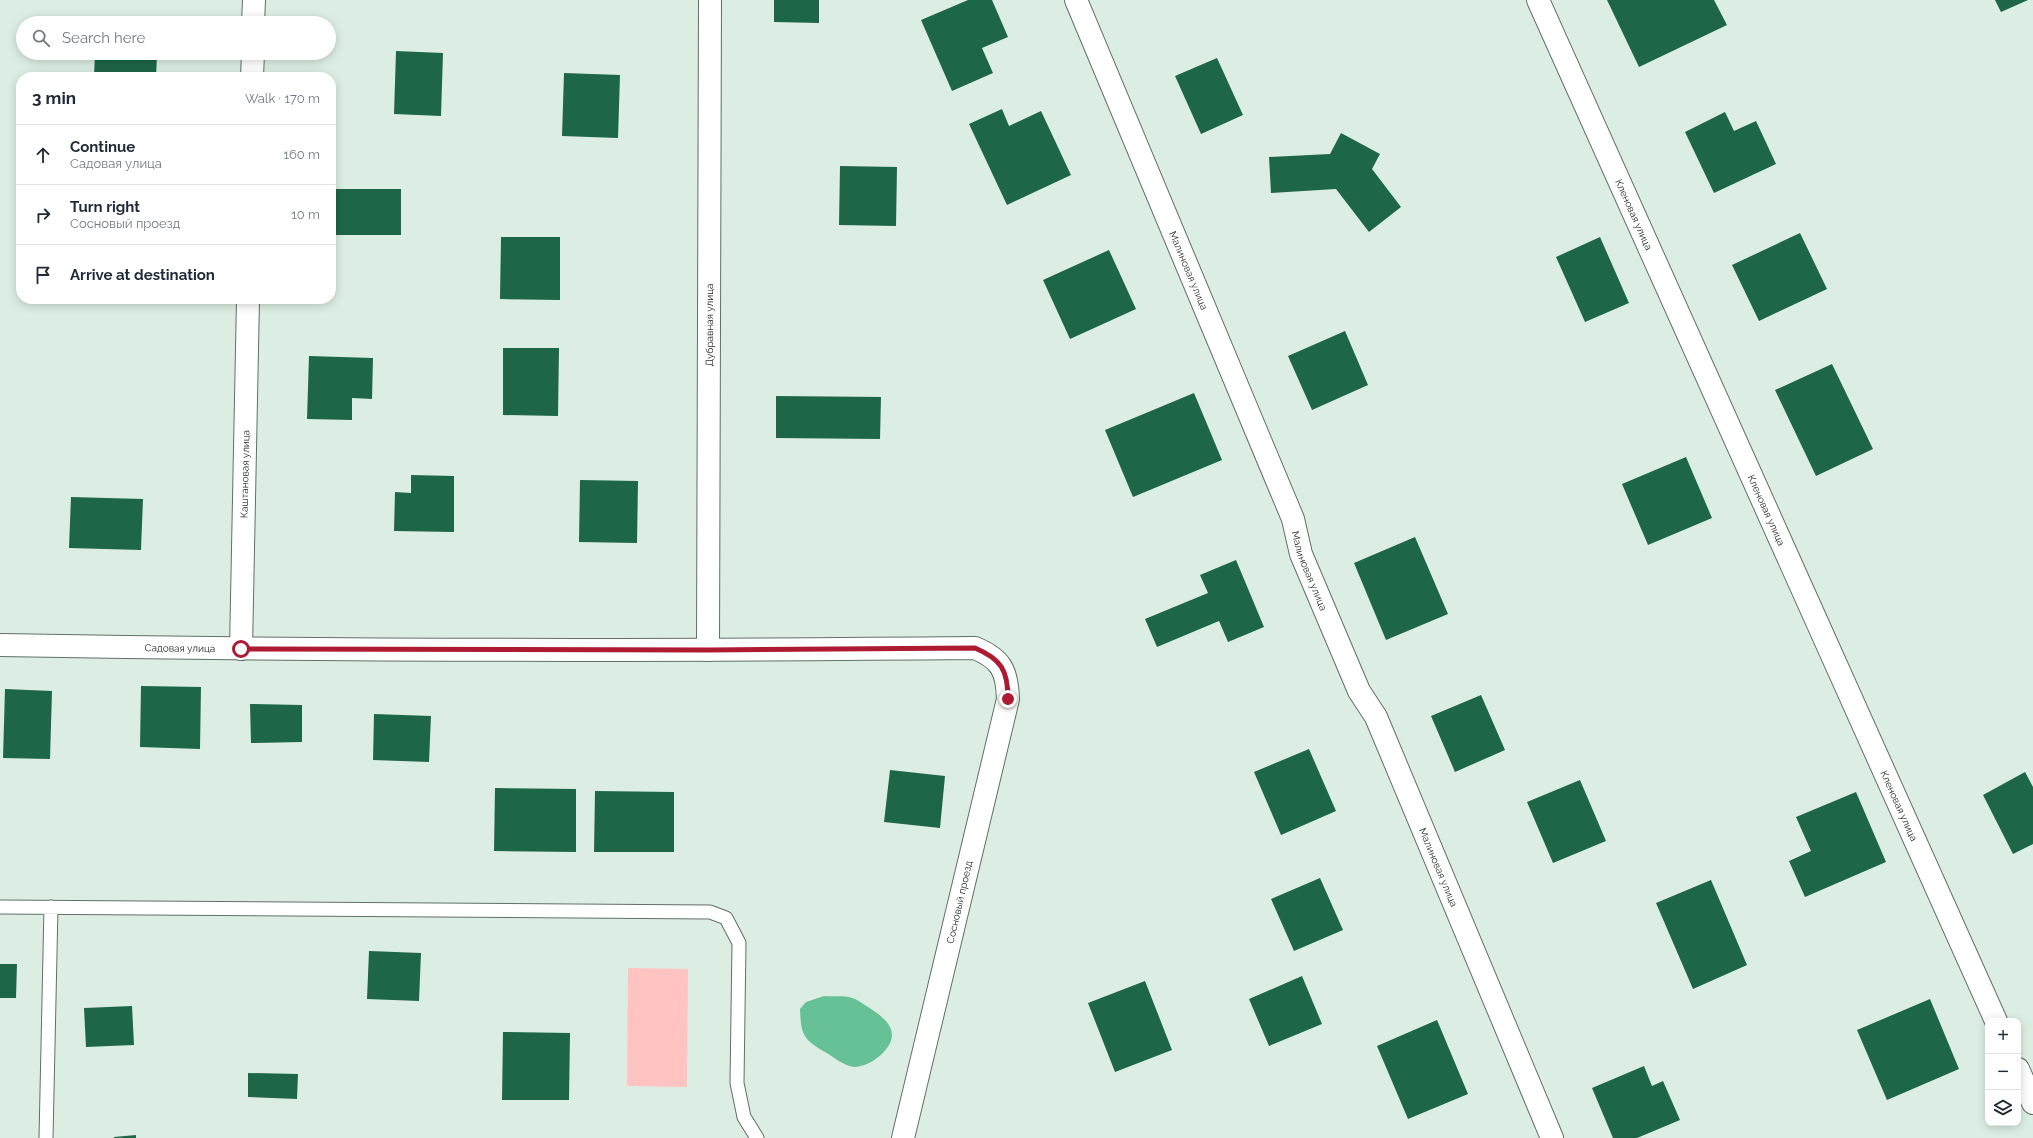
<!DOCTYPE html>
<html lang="en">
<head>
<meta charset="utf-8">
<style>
  :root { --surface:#fff; --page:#f2f2f3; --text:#1f2937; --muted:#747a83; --line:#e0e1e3 }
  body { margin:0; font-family:Raleway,sans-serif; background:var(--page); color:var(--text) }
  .controls { position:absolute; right:12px; bottom:12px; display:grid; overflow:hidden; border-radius:8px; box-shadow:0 2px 10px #0003 }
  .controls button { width:36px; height:36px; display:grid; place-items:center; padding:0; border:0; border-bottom:1px solid var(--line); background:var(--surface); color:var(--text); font:20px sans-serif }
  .stop { position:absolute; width:12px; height:12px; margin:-9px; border:3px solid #ae1a32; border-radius:50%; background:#fff }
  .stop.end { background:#ae1a32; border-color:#fff; box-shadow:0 1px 4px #0008 }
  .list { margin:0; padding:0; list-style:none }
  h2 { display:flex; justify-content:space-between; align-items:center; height:52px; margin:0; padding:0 16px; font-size:17px }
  h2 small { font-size:13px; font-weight:400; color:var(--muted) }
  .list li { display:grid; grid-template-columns:26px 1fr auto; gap:12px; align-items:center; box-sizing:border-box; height:60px; padding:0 16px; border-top:1px solid var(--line) }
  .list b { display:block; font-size:15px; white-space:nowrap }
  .list p { margin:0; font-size:13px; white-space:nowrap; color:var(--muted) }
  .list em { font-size:13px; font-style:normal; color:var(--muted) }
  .icon { flex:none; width:22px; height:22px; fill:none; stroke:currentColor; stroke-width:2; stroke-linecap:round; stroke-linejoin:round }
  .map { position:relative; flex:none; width:2033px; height:1138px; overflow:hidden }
  .search { position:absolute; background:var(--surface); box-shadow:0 2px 10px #0003; left:16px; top:16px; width:320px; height:44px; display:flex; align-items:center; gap:10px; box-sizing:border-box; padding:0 14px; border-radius:22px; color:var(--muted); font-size:15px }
  .panel { position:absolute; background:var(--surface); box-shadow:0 2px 10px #0003; left:16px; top:72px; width:320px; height:232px; border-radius:16px }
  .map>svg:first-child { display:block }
</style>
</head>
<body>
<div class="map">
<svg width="2033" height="1138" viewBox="0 0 2033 1138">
  <rect width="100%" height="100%" fill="#dceee4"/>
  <path fill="#ffc3c2" d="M628,968L688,969L687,1087L627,1086Z"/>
  <path fill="#66c296" d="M824,996C833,997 844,995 852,998C857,999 863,1004 868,1007C887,1019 903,1033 882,1054C874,1061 866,1066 855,1067C845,1067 834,1057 825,1052C803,1039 801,1035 800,1009L806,1002Z"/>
  <path fill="#1d6647" d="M774,0H819V23L774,22Z
    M968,0H992L1008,37L982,48L993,73L952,91L921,20Z
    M1607,0H1714L1727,25L1639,67Z
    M1995,0H2028L2001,12Z
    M396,51L443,53L441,116L394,114Z
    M95,53L157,55L156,77H94Z
    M1217,58L1243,115L1201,134L1175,76Z
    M564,73L620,75L618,138L562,136Z
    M1002,109L1009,126L1041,111L1071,175L1007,205L969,124Z
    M1725,112L1734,131L1756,121L1776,164L1714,193L1685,132Z
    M1341,133L1380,154L1372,169L1401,207L1369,232L1336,189L1271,193L1269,157L1330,154Z
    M840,166L897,167L896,226L839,225Z
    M331,189H401V235H331Z
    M1800,233L1827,289L1759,321L1732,265Z
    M501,237H560V300L500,299Z
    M1600,237L1629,303L1585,322L1556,257Z
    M1109,250L1136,309L1070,339L1043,280Z
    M1345,331L1368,385L1312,410L1288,356Z
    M503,348H559L558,416L503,415Z
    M309,356L373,358L372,399L352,398V420L307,419Z
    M1832,364L1873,449L1816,476L1775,390Z
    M1194,393L1222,460L1133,497L1105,430Z
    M776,396L881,397L880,439L776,438Z
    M1686,457L1712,518L1648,545L1622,484Z
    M411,475L454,476V532L394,531L395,492L411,493Z
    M580,480L638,481L637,543L579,542Z
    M71,497L143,499L141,550L69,548Z
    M1415,537L1448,614L1386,640L1354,563Z
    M1236,560L1264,627L1228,642L1219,621L1157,647L1145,619L1208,593L1200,575Z
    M141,686L201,687L200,749L140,747Z
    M5,689L52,691L50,759L3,758Z
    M1481,695L1505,750L1455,772L1431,716Z
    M250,704L302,705V742L251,743Z
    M374,714L431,716L429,762L373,760Z
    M1309,749L1336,811L1281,835L1254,772Z
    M890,770L945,776L940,828L884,822Z
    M2025,772L2033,787V844L2013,854L1983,795Z
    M1580,780L1606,841L1553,863L1527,802Z
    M495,788L576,789V852L494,851Z
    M595,791L674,792V852H594Z
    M1856,792L1886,862L1805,897L1789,861L1811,851L1796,817Z
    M1320,878L1343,930L1294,951L1271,899Z
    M1711,880L1747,965L1693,989L1656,903Z
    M369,951L421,953L419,1001L367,999Z
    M0,964H17L16,998H0Z
    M1302,976L1322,1024L1269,1046L1249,999Z
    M1145,981L1172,1050L1115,1072L1088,1003Z
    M1930,999L1959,1069L1887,1100L1857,1030Z
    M132,1006L134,1045L86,1047L84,1008Z
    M1437,1020L1468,1094L1408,1119L1377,1046Z
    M503,1032L570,1033L569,1100H502Z
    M1644,1066L1652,1086L1663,1081L1680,1120L1637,1138H1613L1592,1088Z
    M248,1073L298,1074L297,1099L248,1097Z
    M136,1135V1138H114V1137Z"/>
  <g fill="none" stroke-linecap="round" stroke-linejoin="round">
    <defs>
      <path id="lane" d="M0,907L710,912L726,918L739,943L737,1083L744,1117L757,1138
        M46,1138L51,907"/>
      <g id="street">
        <path id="s1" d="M1076,0L1293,519L1301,554L1359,691L1376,717L1552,1138"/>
        <path id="s2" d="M1538,0L1996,1021"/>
        <path d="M253,23L254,0"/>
        <path d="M252,77L253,53"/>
        <path id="s3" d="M0,645C325,651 650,651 975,648C1001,659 1007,670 1008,699L903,1138"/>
        <path id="s4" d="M241,649L248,299"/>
        <path id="s5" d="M708,650L710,0"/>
        <path d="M2018,1069L2033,1103"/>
      </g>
    </defs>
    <use href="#lane" stroke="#5f7066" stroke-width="15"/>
    <use href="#street" stroke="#5f7066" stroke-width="24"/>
    <use href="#lane" stroke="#fff" stroke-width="13"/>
    <use href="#street" stroke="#fff" stroke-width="22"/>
  </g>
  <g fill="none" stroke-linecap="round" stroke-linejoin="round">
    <path stroke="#ae1a32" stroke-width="5" d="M241,649L708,650L975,648C1001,659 1008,670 1008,699"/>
  </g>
  <g text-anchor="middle" stroke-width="4" stroke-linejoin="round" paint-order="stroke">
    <g font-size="10" fill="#1c231f" stroke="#fff">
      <text dy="4" stroke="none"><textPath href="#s2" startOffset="235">Кленовая улица</textPath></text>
      <text dy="4" stroke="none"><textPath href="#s1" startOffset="293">Малиновая улица</textPath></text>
      <text dy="4" stroke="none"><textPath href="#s5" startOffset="325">Дубравная улица</textPath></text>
      <text dy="4" stroke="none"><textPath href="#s4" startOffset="175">Каштановая улица</textPath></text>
      <text dy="4" stroke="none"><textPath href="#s2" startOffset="559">Кленовая улица</textPath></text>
      <text dy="4" stroke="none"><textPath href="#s1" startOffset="617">Малиновая улица</textPath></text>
      <text dy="4" stroke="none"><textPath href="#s3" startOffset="180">Садовая улица</textPath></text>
      <text dy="4" stroke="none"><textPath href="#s2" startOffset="883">Кленовая улица</textPath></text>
      <text dy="4" stroke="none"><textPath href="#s1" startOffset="941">Малиновая улица</textPath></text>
      <text transform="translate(959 902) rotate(-77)" y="4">Сосновый проезд</text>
    </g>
  </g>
</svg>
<div class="controls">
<button>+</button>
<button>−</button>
<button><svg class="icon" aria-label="layers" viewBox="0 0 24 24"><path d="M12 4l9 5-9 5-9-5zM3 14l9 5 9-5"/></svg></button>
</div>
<div class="stop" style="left:241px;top:649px"></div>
<div class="stop end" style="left:1008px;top:699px"></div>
<div class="search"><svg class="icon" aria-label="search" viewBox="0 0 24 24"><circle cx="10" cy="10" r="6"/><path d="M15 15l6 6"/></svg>Search here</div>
<section class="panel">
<h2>3 min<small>Walk · 170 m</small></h2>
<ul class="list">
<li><svg class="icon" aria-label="ahead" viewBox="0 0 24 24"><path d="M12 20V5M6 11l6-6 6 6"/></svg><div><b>Continue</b><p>Садовая улица</p></div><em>160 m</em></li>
<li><svg class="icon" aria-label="right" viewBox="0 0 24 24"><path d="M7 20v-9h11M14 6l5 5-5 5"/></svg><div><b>Turn right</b><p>Сосновый проезд</p></div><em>10 m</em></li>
<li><svg class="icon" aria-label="arrive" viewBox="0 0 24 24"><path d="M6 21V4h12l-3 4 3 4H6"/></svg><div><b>Arrive at destination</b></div></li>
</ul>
</section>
</div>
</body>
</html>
